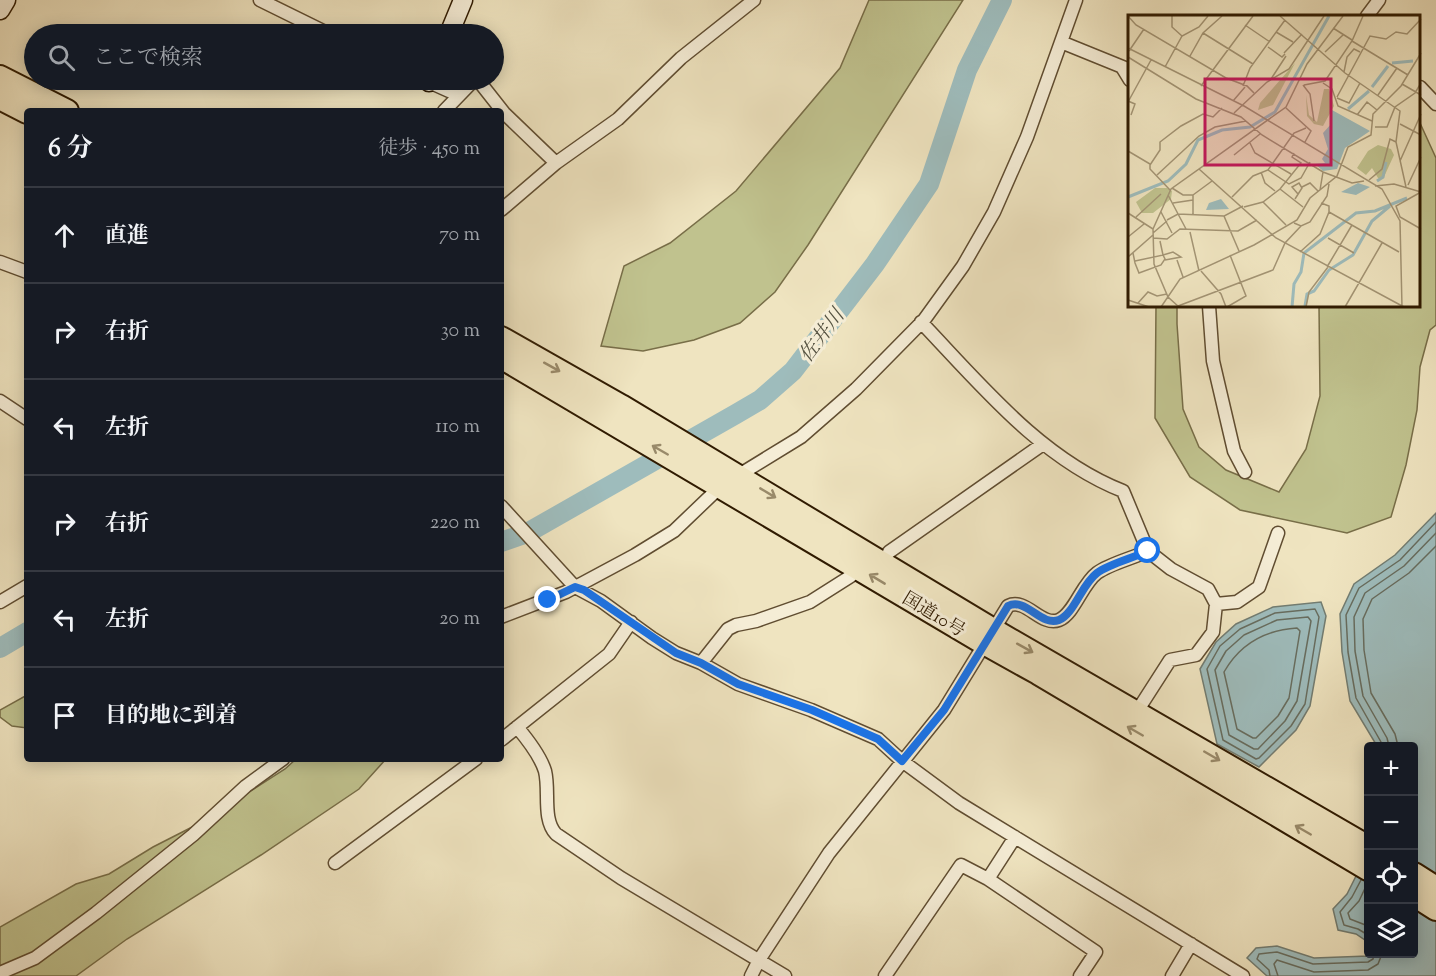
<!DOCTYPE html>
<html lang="ja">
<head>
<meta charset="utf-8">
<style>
  :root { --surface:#171b24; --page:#20242c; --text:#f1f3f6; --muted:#9ea1a6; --line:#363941 }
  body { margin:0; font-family:"Sorts Mill Goudy","Noto Serif JP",serif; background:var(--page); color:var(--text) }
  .controls { position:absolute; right:18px; bottom:18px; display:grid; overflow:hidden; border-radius:6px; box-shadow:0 3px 15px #0003 }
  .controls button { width:54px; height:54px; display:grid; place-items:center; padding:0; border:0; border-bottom:2px solid var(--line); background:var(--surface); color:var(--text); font:30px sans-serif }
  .stop { position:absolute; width:18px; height:18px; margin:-14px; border:4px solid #1a73e8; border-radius:50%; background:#fff }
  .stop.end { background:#1a73e8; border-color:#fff; box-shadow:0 2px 6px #0008 }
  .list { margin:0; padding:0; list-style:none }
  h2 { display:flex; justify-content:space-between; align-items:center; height:78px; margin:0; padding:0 24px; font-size:26px }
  h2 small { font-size:20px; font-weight:400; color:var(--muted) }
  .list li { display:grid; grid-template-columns:39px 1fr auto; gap:18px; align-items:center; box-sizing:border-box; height:96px; padding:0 24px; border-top:2px solid var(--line) }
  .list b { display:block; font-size:22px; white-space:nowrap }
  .list em { font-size:20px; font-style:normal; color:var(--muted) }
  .icon { flex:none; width:33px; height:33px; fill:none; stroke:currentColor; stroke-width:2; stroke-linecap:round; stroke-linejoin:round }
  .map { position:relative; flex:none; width:1436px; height:976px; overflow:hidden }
  .search { position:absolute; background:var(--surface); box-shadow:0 3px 15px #0003; left:24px; top:24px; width:480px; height:66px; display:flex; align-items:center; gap:15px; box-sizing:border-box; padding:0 21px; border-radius:33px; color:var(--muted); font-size:22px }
  .panel { position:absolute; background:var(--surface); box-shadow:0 3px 15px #0003; left:24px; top:108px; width:480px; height:654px; border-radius:6px }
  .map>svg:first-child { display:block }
</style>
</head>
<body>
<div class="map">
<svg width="1436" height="976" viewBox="0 0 1436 976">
  <rect width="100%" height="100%" fill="#efe4c0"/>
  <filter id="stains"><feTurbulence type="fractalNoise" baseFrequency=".00333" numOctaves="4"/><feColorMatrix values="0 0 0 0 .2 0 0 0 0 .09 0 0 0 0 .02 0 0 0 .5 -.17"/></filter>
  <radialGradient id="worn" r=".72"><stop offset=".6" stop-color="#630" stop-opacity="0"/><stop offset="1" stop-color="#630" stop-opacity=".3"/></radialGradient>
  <path fill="#c0c28e" stroke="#786e48" stroke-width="1.5" d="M869,0H963L808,245L775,292L740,323L694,340L643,351L601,346L624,266L670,243L736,191L840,68Z
    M1420,123L1436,158V325L1430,330L1420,367L1417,410L1406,465L1391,517L1347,533L1240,510L1190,477L1155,418L1156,306H1177V324L1183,409L1199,447L1226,470L1279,492L1306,449L1320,396L1319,306H1420Z
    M27,695V728L12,726L0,717V710Z
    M296,759H386L359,789L261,855L127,939L76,976H0V927L76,884L109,874L153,847L202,822L285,769Z"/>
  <path fill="#9ebcbc" stroke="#727c71" stroke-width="1.5" d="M1436,513V976H1267L1247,958L1256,948L1277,946L1314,958L1368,956V953L1414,954V746H1377L1350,701L1342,652L1340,614L1354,584L1395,555Z
    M1321,602L1326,616L1310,706L1296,730L1259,767L1217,744L1200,669L1216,642L1236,624L1273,607Z
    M1368,852V942L1356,934L1338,930L1333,909L1347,894Z"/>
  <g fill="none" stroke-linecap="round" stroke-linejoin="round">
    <path stroke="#676c5e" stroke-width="1.5" d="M1315,609L1319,617L1305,704L1291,726L1259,758L1256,759L1223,740L1207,669L1220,646L1240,629L1275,613Z
      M1308,617L1311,621L1297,701L1285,721L1258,749H1254L1229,735L1215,670L1226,651L1244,635L1277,620Z
      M1297,628L1300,631L1289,698L1278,716L1256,738H1253L1237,729L1224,672C1240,644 1266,630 1297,628Z
      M1381,746V742L1356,698L1348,652L1346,615L1359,588L1400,560L1436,522
      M1389,746L1387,738L1363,696L1355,651L1354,617L1365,593L1404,566L1436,533
      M1398,746L1395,734L1371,693L1364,650L1363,619L1372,599L1409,573L1436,546
      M1361,880L1352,897L1340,912L1344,925L1358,929L1368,935
      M1368,882L1359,901L1348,913L1350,919L1368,926
      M1270,976L1269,970L1257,959L1259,954L1277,952L1313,964L1368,962L1373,959L1374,954
      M1278,976L1274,964L1277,960L1314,972L1368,970L1378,964L1382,954"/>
    <path stroke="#9ebcbc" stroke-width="20" d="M501,542L527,533L736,414L760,400L793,371L875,264L929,184L967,70L1002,0
      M0,648L27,632"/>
    <defs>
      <path id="street" d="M260,0L329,34
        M1367,16L1379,0
        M1061,42L1130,70
        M1122,67L1130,80
        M412,80L429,82L449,91L460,93
        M478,80L504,113L556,163
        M1420,87L1436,104
        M444,111L474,80
        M501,210L556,163L618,119L681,58L754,0
        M0,262L27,272
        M1209,306L1213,361L1234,451L1245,472
        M921,322C981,385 1041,459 1123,491L1148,551L1171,569L1208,589L1216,604L1213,632L1196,655L1170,660L1136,713
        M0,401L27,419
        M501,506L575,587L601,601L652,638L676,653L701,663L738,684L811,710L878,739L902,761L959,803L1243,976
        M889,552L1043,444
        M0,602L27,586
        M1216,604L1237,602L1259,587L1278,533
        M501,617L566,592L635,555L674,531L721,486L801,437L856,389L924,320L963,266L994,212L1027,137L1076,0
        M701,663L728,629L736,625L756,621L810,602L851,576
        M517,727C528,740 540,755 545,771C550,791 542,819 556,834L621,878L785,976
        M501,740L609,654L631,622
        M1015,837L988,879L1096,952L1080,976
        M335,863L476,759
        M0,973L35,958L96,913L193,835L246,786L283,759
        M751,976L759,960L829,853L944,710L1008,606C1026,597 1041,627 1059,620C1074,614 1082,584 1097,573C1109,564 1133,558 1148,551
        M885,976L961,865L988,879
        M1172,976L1191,944"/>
      <path id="secondary" d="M0,10L6,0
        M449,34L463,0
        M429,82L431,80"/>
      <path id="highway" d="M0,77L67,111
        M0,98L27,112
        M501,338L621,406L993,630L1368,847
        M501,357L984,643L1038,673L1368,869
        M1414,874L1436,888
        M1414,895L1436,909"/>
    </defs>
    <use href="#street" stroke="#604d31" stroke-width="15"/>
    <use href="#secondary" stroke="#301b01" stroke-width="21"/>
    <use href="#highway" stroke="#301b01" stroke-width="26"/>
    <use href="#street" stroke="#f5edd6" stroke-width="12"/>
    <use href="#secondary" stroke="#f5edd6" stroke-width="18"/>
    <use href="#highway" stroke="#efe4c0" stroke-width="22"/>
  </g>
  <defs><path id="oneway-shaft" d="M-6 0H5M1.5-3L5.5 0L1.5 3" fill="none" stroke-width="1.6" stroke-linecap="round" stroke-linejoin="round" transform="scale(1.5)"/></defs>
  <g stroke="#998a6a">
    <use href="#oneway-shaft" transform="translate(552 367) rotate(29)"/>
    <use href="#oneway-shaft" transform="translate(660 450) rotate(-150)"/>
    <use href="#oneway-shaft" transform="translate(768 493) rotate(31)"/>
    <use href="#oneway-shaft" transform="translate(877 579) rotate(-149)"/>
    <use href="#oneway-shaft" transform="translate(1025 648) rotate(29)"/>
    <use href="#oneway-shaft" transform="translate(1135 731) rotate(-150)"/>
    <use href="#oneway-shaft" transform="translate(1212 756) rotate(30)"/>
    <use href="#oneway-shaft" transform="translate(1303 830) rotate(-150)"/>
  </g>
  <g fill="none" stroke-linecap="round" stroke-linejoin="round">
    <path stroke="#1a73e8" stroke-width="8" d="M548,600L575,587L584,590L676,653L701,663L738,684L812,710L878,739L902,761L944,710L1008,606C1026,597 1041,627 1059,620C1074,614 1082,584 1097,573C1109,564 1133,558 1148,551"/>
  </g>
  <g text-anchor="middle" stroke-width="6" stroke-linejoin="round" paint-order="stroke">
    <g font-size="18" fill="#301b01" stroke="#f5edd6">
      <text transform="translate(934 614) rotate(31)" y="6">国道10号</text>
    </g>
    <g font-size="20" font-style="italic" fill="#565342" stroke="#f5edd6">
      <text transform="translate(821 335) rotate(-53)" y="7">佐井川</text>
    </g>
  </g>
  <g transform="translate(1128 15)">
    <rect width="292" height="292" fill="#efe4c0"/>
    <path d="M167,48L145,90L130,95L132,88ZM196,74H201L206,91L195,111L186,109L179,101L178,80L181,100L189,107ZM250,130L263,134L266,140L255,164L250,163L244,153L238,160L229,153L240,136ZM27,173H39L44,176L43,184L25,198H14L8,187Z" fill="#c0c28e"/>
    <path d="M204,95L242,116L217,133L209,154L195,156L187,149L197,148L194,144L200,134L195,118L204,108ZM230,168L242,172L228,180L213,177ZM93,184L101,194L78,195L81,188Z" fill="#9ebcbc"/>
    <path fill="none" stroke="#9ebcbc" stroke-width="3" d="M264,48L285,46M244,72L260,51M220,94L241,76M249,166L255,162L258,147M0,182L40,166L58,149L70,125L94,115L122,112L147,97L201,1M177,291L179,279L186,276L201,255L225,240L244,206L262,191M164,292L166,269L173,257L176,238L228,198L247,196L279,183"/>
    <path fill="none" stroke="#a39474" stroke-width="1.5" d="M0,1L8,10L98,63L119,71L126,78M44,1V12L54,21M152,1L217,58L272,96L268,127L278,172M117,10L142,27M205,13L224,25M148,17L165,27M75,18L125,49M224,26L280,60M140,32L154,42L157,39M0,33L116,91L254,174L272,206L274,292M1,36L16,14M197,37L215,20M156,38L174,19M62,41L75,18L94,1M0,42L68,84L113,102L134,120L195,157L224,168L236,166M37,52L54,21L71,12L80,1M216,57L219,42L226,34L232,37M143,64L158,41M195,68L204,74L210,91L244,106M274,69L293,80M175,70L182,79L186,106M176,70L197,66L224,26L235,1M73,71L125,1M115,71L122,53L157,5M250,80L269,53M209,82L242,21L258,24L268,17L279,19L293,4M209,83L221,88L232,68M0,86L7,89L3,100M105,86L117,72M0,87L23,45M158,93L183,116L177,127M106,98L139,67L161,54L196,1M229,100L239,87L249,95M272,109L293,120M247,112H259L267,92L287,78L293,68M122,128L127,138L163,159M0,136L22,149V154L42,175M106,140L132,119M272,146L293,99M22,150L32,135V127L53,111L75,99L85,102L94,93M71,154L148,223L276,292M140,155L161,169L173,163L182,147M133,157L137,168L147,176M29,160L71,121L87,112L118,106M241,165L254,154L262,124L268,127M280,170L293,142M247,171L266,169L293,177M174,172L182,168L190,176M44,173L55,180H65V200M152,174L175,192M192,175L195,157M293,177L268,191L272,202L293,214M40,180L58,214M65,180L84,166M104,182L125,161L140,155L166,118L178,113M167,184L174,173L171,168L164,172L170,179M135,187L158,210M45,188L65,185M193,188L201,191V197L271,237M116,192L135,187L152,174L173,148L164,142L166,138M33,197L44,218M0,198L25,214L26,249L40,282L51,292M8,202L33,179M39,205L50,199L96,201M166,208L173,211L182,207L199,181L201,169M25,214L43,174L158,92L179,49L215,1M62,217L71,256M25,218L39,206M0,222L16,209M25,223L39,224L52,214L110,216L129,205M200,223L226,238M32,226L35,240L45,237L53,242L37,245M111,236L96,201L115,191M172,237L192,219L201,197M5,238L7,248L11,258L33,250L37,244L35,240L7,246M0,242L25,220M49,245L55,262M199,252L224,210M73,256L93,279L98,292M0,285L21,292M10,288L20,277L29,281L39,279M50,291L145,255L157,228L173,211M33,292L52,264L126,230L169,205L182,183L209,161L220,132L243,120L245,99L273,71L293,38M99,292L118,281L102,240M178,292L181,277L200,252M217,292L254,228"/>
    <path fill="#c2185b" fill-opacity="0.15" stroke="#c2185b" stroke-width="3" d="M77,64H203V150H77Z"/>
    <rect width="292" height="292" fill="none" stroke="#301b01" stroke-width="3"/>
  </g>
  <rect width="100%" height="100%" filter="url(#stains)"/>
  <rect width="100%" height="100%" fill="url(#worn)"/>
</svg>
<div class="controls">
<button>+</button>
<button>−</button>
<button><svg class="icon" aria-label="locate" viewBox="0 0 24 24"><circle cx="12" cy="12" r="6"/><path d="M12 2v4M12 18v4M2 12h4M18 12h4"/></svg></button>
<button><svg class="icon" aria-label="layers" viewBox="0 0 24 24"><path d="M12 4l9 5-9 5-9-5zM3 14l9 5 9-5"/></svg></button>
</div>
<div class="stop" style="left:1148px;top:551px"></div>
<div class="stop end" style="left:548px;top:600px"></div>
<div class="search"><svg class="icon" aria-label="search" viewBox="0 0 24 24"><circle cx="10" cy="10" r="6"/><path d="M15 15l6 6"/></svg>ここで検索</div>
<section class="panel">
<h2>6 分<small>徒歩 · 450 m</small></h2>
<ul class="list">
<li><svg class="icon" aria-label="ahead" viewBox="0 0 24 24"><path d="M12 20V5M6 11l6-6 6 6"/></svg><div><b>直進</b></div><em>70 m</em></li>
<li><svg class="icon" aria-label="right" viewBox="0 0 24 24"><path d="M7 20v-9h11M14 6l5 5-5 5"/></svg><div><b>右折</b></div><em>30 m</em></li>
<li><svg class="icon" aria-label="left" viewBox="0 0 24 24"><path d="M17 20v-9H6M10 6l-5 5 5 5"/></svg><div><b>左折</b></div><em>110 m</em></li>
<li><svg class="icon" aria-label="right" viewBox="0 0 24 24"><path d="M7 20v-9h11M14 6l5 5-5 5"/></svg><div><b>右折</b></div><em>220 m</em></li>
<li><svg class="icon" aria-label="left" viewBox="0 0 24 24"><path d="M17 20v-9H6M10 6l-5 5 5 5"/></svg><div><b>左折</b></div><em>20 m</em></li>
<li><svg class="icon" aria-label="arrive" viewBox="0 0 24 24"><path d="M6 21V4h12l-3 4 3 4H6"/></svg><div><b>目的地に到着</b></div></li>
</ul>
</section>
</div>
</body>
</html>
